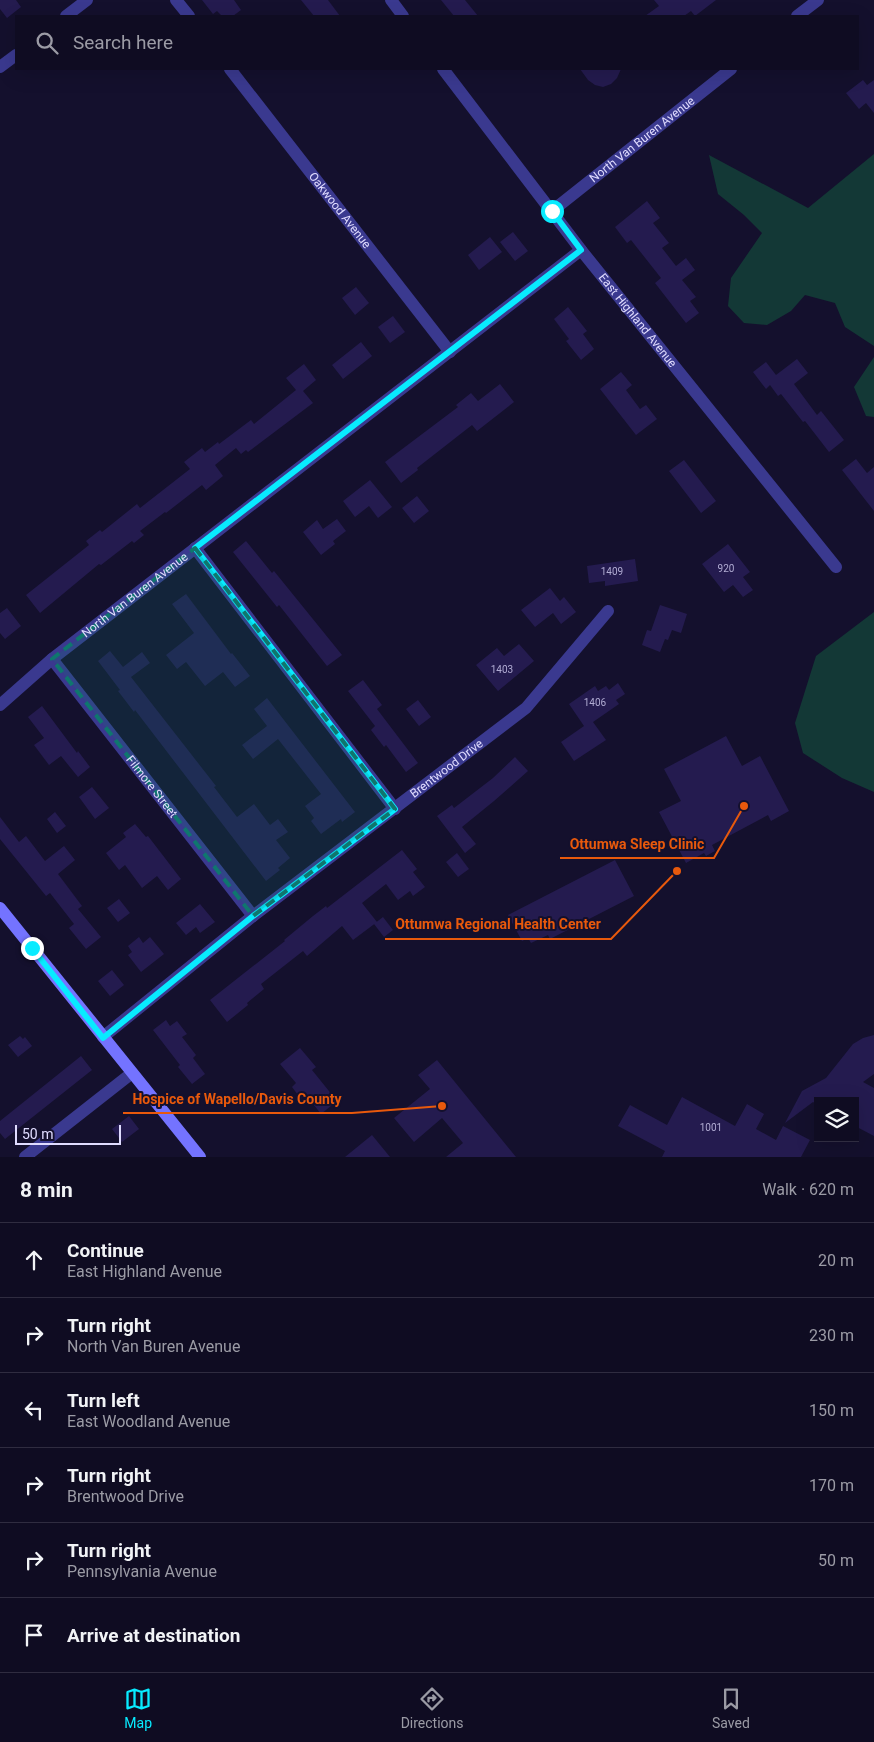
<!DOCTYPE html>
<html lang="en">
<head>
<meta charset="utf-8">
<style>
  :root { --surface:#0f0c22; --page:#1d1a2f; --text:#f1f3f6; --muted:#9b9ba5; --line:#2f2c40; --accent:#08ebff }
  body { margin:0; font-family:Roboto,sans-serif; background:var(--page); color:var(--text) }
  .controls { position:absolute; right:15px; bottom:15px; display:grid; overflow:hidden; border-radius:0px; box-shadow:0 5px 20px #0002 }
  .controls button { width:45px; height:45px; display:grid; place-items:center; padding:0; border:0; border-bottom:1px solid var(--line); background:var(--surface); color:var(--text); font:25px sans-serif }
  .scale { position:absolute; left:15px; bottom:12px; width:106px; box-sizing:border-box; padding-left:5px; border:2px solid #e0dcff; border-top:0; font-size:14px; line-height:18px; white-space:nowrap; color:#e0dcff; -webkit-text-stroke:4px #14102d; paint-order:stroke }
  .stop { position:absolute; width:15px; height:15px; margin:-11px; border:4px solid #08ebff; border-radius:50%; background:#fff }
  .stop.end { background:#08ebff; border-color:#fff; box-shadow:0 1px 5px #0008 }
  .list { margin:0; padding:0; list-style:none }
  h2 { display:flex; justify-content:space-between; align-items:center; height:65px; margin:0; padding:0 20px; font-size:21px }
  h2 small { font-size:16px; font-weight:400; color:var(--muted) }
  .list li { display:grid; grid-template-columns:32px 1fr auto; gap:15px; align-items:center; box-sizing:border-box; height:75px; padding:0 20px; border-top:1px solid var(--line) }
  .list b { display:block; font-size:19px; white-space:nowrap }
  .list p { margin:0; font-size:16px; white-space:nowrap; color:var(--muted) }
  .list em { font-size:16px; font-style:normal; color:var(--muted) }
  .icon { flex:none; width:28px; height:28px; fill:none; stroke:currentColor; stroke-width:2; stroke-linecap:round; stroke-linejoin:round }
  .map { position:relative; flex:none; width:874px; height:1157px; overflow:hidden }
  .search { position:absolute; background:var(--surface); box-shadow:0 5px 20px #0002; left:15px; right:15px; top:15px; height:55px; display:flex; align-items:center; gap:12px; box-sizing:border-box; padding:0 18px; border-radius:0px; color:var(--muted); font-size:19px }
  .sheet { height:515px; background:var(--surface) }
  nav { display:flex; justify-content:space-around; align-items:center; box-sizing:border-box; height:70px; border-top:1px solid var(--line); background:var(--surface); font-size:14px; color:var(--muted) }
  nav a { display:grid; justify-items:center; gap:2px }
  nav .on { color:var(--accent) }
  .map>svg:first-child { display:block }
</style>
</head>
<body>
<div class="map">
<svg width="874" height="1157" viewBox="0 0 874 1157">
  <rect width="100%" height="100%" fill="#14102d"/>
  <path fill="#133836" d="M874,154V346L845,327L835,303L805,295L791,311L767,325L744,323L728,306L731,278L762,233L744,215L718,194L709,155L808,208Z
    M874,357V417L866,416L854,387Z
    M874,612V792L842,778L803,753L795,723L816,656Z"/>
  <path fill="#241b4f" d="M0,0H16L21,7L7,18L0,9Z
    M202,0H234L241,10L233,16H222L217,11L213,14Z
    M301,0H328L340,16H314Z
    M441,0H465L478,16H454Z
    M654,0H716L695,16L691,11L684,16H645L659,6Z
    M580,69H621L617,78L611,84L603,87L595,85L588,80Z
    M863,80L867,85L874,80V113L866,103L859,109L846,93Z
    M647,201L660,218L653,223L669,243L662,248L676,266L686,258L695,270L682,280L696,297L690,301L699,313L686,323L655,283L661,278L631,240L627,243L615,227Z
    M513,232L528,251L515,261L500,242Z
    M490,237L502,252L479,270L468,255Z
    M356,287L369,303L355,315L342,298Z
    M568,307L587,331L583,334L594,349L581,360L566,341L569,339L554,319Z
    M393,316L405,332L390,343L378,327Z
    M361,342L372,356L343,379L332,365Z
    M797,359L808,373L794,384L817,415L821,411L844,440L829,452L805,421L803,422L781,394L778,396L770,385L766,389L753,372L766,362L776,375Z
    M304,364L316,380L303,391L313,403L248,452L246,450L241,454L236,448L215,465L223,476L206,490L202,485L166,513L165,512L140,531L144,535L134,543L132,541L101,565L99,564L40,613L26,595L89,545L86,541L100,530L102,532L137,504L140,508L190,469L184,462L202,448L205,452L218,442L219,444L251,420L254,424L296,390L286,378Z
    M621,372L632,385L626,390L640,409L646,405L657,419L636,435L600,389Z
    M500,384L514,402L477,431L472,425L417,468L418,470L401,483L385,462L458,407L456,405L471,393L478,401Z
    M856,459L867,473L874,467V511L842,470Z
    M684,460L716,501L701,513L669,471Z
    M370,480L392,507L378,518L369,506L355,517L343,501Z
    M417,496L429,511L414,523L402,508Z
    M337,519L346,531L333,541L335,544L321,555L303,532L317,520L323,529Z
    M246,541L272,573L274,571L342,655L327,666L279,605L277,607L233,552Z
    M728,544L750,572L743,577L753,590L743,597L733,585L724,592L702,564Z
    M635,559L638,581L605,586V581L589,583L587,566Z
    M550,588L560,601L564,597L576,612L561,624L553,613L535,627L521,610Z
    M186,594L231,654L232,653L250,676L235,687L223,672L205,686L186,662L177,669L166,655L194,633L172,604Z
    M660,605L687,614L681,633L672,630L668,640L665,639L660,652L642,645L647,630L651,631Z
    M7,608L21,626L5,639L0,633V613Z
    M519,644L534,661L498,691L476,665L497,648L504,656Z
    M110,651L123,667L142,652L150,663L131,677L216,786L214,787L237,817L254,804L270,825L278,819L288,832L276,840L290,858L278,868L280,870L266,881L135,710L134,712L118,691L120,690L98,661Z
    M363,680L382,705L377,709L418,763L406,772L386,745L384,747L371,730L375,726L348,691Z
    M618,683L625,694L616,700L619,704L593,722L606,740L574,761L561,742L584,726L569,704L595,686L598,691L606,686L609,690Z
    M267,698L355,812L342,822L341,819L321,834L311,821L314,818L305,806L321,794L278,739L253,759L242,745L267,726L254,709Z
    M418,700L431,717L419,726L406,709Z
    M42,706L77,753L78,751L90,767L78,777L61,756L49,765L34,745L44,738L28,717Z
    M726,736L742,766L760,756L789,811L771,821L768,815L712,845L715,851L706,856L704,853L686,863L659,812L681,801L664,769Z
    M515,757L528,771L494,801L462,827L476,844L465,853L437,816L452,805L454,808L493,778Z
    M92,787L109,808L95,819L79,797Z
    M55,812L66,826L57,833L47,819Z
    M0,817L19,842L26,836L45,861L64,846L75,860L58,874L82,906L78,909L101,937L86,949L69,928L74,924L50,893L46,896L0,839Z
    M135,824L146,837L148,836L181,879L168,890L157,876L142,888L125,865L119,870L106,853L126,837L123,833Z
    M402,850L417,869L413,872L425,887L413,896L410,891L398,900L386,884L362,903L377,922L353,940L342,926L307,956L303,951L261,984L264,989L247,1003L248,1005L227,1022L210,1000L285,941L284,940L313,916L326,906L327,908Z
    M457,853L469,869L458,877L446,862Z
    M615,860L634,896L550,939L548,935L531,943L528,938L522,941L508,915Z
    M119,899L130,913L118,922L107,908Z
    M200,904L215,922L200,933L196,927L186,935L176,923Z
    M383,917L393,930L384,937L374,924Z
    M139,937L143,943L150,937L164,954L141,972L128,955L132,952L128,946Z
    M112,970L124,985L110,996L98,981Z
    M166,1020L170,1026L177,1021L187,1034L182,1037L196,1055L193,1058L205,1074L192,1084L178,1067L180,1065L153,1030Z
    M874,1035V1074L863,1082L874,1088V1136L855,1126V1101H818V1105L813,1102L785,1123L802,1091L826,1078L853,1044L863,1038Z
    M20,1036L23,1039L25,1037L32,1046L18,1057L8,1045Z
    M300,1048L316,1067L312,1070L337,1101L321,1114L306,1095L301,1099L292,1087L296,1083L280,1064Z
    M81,1056L92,1070L5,1139L0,1133V1121Z
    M437,1060L516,1157H446L463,1143L442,1118L414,1142L394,1118L430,1089L418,1075Z
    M682,1097L735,1126L747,1104L764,1114L756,1129L776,1140L783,1126L810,1140L801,1157H662L665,1151L618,1126L630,1105L667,1125Z
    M129,1116L139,1129L122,1142L112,1129Z
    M372,1135L390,1157H345Z"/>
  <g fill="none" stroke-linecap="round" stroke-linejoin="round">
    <g stroke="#3a398f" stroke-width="12">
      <path d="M176,0L189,16"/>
      <path d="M391,0L403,16"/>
      <path d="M797,16L818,0"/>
      <path id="s1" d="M230,69L450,352"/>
      <path id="s2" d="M443,69L581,250L836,567"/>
      <path id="s3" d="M552,211L731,69"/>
      <path d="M195,548L395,809"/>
      <path id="s4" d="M52,659L253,916"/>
      <path id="s5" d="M0,705L52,659L581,250"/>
      <path id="s6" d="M103,1037L253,916L526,708L608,611"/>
      <path d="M25,1157L132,1073"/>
    </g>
    <path stroke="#3a398f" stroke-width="12" d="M66,16L87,0
      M0,67L16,55"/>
    <path stroke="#7473ff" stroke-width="12" d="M0,908L200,1157"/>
  </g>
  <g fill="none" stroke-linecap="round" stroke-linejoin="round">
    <path stroke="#08ebff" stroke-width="6" d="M32,948L103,1038L253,916L395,809L195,548L581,250L552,211"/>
  </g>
  <path fill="#0f766e" fill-opacity="0.2" stroke="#0f766e" stroke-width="4" stroke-dasharray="10 6" stroke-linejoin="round" d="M195,548L395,809L253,916L52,659Z"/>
  <g text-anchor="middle" stroke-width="4" stroke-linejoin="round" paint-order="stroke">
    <g font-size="10" fill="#b1acd3">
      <text x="726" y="572">920</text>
      <text x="612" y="575">1409</text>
      <text x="502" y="673">1403</text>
      <text x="595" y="706">1406</text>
      <text x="711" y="1131">1001</text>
    </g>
    <g font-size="12" fill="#e0dcff" stroke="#14102d">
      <text dy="4" stroke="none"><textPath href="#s3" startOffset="115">North Van Buren Avenue</textPath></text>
      <text dy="4" stroke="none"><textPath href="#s1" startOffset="179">Oakwood Avenue</textPath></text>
      <text dy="4" stroke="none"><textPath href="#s2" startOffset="318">East Highland Avenue</textPath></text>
      <text dy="4" stroke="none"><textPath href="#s5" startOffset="174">North Van Buren Avenue</textPath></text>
      <text dy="4" stroke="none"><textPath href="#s6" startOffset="436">Brentwood Drive</textPath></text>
      <text dy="4" stroke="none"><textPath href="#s4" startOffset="162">Filmore Street</textPath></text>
    </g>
  </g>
  <path fill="none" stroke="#e8590c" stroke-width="2" d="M744 806L714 858H560M677 871L611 939H385M442 1106L352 1113H123"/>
  <g fill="#e8590c" stroke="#14102d" stroke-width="2">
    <circle cx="744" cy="806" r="5"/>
    <circle cx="677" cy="871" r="5"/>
    <circle cx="442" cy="1106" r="5"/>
  </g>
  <g font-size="14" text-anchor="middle" font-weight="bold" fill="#e8590c" stroke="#14102d" stroke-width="4" stroke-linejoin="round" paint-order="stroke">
    <text x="637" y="849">Ottumwa Sleep Clinic</text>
    <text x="498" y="929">Ottumwa Regional Health Center</text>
    <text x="237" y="1104">Hospice of Wapello/Davis County</text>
  </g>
</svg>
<div class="controls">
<button><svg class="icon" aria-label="layers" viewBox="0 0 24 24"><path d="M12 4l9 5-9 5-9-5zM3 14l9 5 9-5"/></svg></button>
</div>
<div class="scale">50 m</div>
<div class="stop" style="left:552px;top:211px"></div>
<div class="stop end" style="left:32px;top:948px"></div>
<div class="search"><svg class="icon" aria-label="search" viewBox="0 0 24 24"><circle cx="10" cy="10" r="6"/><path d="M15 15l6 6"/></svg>Search here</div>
</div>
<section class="sheet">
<h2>8 min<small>Walk · 620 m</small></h2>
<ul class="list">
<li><svg class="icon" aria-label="ahead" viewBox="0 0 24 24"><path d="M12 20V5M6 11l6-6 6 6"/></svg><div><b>Continue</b><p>East Highland Avenue</p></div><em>20 m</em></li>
<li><svg class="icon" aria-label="right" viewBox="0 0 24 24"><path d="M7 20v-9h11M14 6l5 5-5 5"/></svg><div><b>Turn right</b><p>North Van Buren Avenue</p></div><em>230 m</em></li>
<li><svg class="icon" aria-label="left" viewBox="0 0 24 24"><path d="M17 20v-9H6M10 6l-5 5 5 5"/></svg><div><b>Turn left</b><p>East Woodland Avenue</p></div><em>150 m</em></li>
<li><svg class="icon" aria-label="right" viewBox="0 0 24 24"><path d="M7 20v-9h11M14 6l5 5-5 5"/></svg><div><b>Turn right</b><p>Brentwood Drive</p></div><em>170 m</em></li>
<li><svg class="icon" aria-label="right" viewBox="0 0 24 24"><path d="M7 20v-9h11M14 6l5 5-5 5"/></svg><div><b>Turn right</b><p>Pennsylvania Avenue</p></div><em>50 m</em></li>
<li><svg class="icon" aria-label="arrive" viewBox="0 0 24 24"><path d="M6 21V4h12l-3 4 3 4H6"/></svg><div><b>Arrive at destination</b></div></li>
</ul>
</section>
<nav>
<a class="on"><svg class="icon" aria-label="map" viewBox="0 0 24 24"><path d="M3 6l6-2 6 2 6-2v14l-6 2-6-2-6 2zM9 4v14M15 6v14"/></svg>Map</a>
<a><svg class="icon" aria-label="directions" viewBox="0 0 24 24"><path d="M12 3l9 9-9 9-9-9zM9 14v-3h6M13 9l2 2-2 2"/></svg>Directions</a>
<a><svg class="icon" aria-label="saved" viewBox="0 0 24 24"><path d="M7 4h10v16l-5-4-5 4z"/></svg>Saved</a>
</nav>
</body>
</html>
